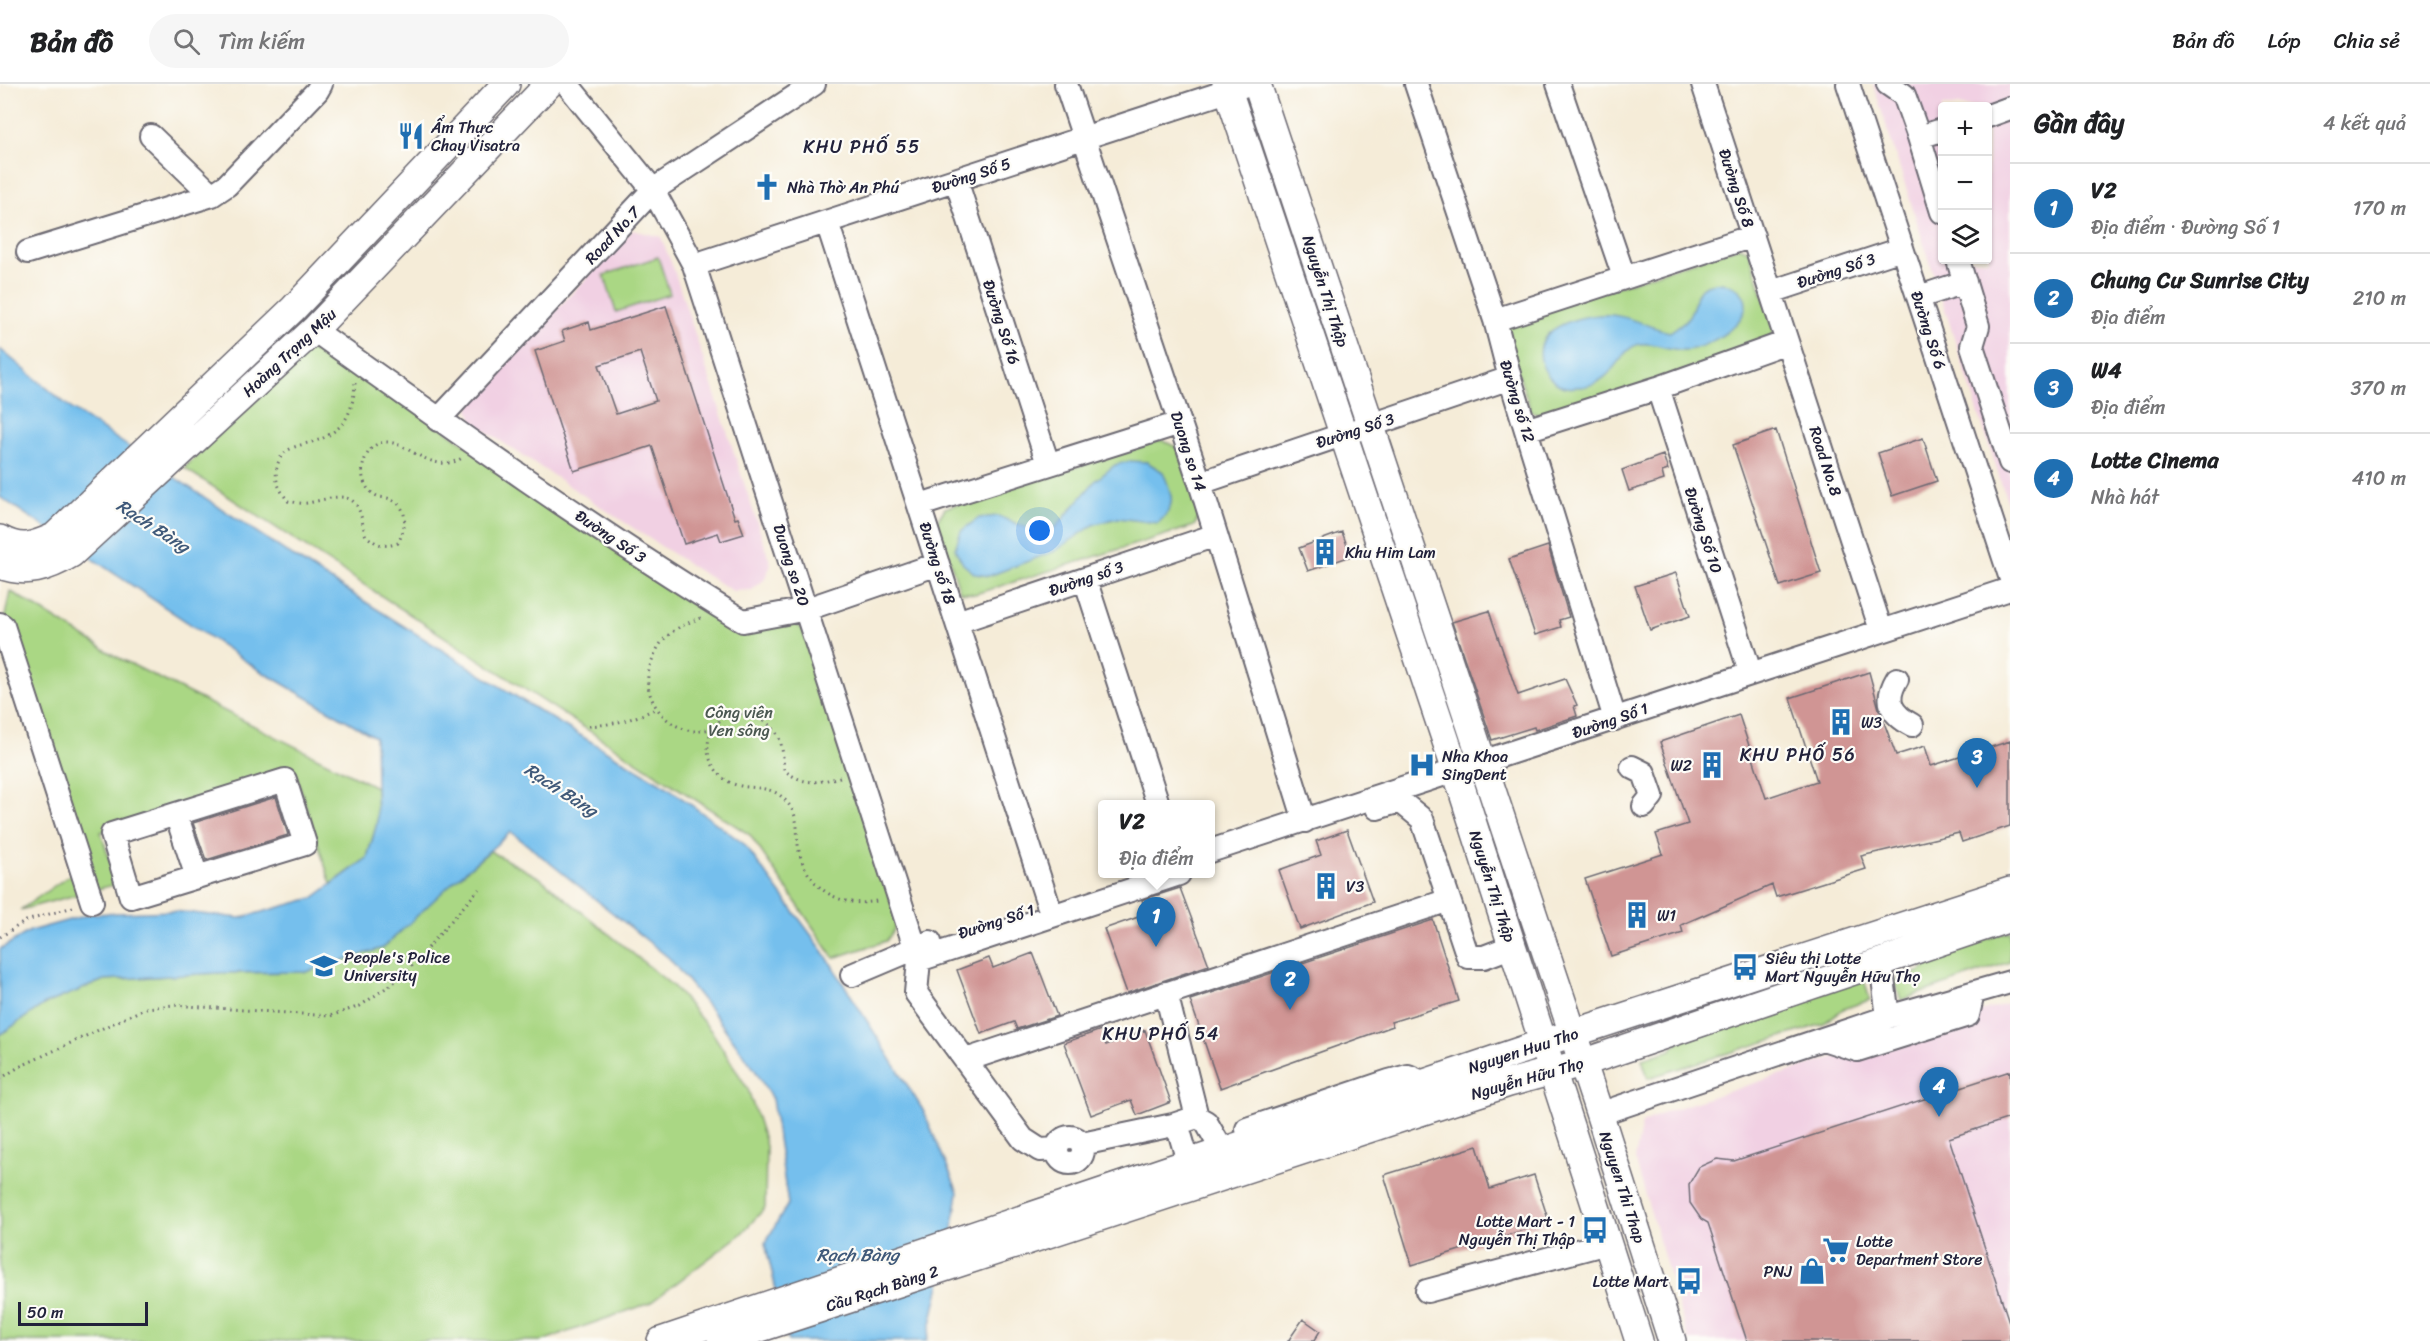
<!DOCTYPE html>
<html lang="vi">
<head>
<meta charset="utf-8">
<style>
  :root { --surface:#fff; --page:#f6f6f6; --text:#202124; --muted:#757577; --line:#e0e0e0; --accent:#1f6fb2 }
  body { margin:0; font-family:Sriracha,sans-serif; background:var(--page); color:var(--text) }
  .controls { position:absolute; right:18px; top:18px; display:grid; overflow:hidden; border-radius:6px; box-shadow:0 2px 4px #0004 }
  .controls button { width:54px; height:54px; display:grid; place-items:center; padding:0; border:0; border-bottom:2px solid var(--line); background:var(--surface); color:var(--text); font:30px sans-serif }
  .scale { position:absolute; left:18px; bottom:15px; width:130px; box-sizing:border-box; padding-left:6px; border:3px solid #22223b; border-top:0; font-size:16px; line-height:21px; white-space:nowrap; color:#22223b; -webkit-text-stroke:4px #fdfcf7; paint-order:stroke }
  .you { position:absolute; left:1040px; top:447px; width:21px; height:21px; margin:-15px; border:4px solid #fff; border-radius:50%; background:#1a73e8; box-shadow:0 0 0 9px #1a73e833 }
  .badge { display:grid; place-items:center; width:39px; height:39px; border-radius:50%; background:var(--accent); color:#fff; font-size:20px; font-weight:700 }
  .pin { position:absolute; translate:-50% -50px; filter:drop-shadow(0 2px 3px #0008) }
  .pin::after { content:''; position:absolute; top:32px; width:21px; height:18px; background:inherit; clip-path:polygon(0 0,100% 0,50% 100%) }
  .popup { position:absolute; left:1098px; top:716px; width:117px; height:78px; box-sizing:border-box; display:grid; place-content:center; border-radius:6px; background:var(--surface); filter:drop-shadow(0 2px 4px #0005); font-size:20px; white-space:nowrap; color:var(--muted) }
  .popup b { font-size:22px; color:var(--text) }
  .popup::after { content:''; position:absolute; left:50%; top:100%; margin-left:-12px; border:12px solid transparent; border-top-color:var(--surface) }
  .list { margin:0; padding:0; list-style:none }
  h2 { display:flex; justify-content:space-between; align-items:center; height:78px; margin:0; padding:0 24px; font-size:26px }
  h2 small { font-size:20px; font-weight:400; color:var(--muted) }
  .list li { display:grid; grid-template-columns:39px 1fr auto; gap:18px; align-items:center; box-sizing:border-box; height:90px; padding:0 24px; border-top:2px solid var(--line) }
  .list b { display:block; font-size:22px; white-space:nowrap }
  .list p { margin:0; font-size:20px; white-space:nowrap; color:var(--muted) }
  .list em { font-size:20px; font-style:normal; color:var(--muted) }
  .icon { flex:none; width:33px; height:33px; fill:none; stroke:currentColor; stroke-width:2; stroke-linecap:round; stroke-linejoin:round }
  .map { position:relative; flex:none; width:2010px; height:1257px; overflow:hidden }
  header { display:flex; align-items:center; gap:36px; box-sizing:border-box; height:84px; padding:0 30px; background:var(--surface); border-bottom:2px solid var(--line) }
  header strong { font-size:28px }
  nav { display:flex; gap:33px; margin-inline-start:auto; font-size:21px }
  .search { width:420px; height:54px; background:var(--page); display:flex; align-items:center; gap:15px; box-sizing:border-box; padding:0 21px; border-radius:33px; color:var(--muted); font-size:22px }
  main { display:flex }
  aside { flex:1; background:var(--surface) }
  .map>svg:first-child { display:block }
</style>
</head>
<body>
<header>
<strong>Bản đồ</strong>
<div class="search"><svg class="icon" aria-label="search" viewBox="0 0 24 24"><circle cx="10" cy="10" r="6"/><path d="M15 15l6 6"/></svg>Tìm kiếm</div>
<nav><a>Bản đồ</a><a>Lớp</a><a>Chia sẻ</a></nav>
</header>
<main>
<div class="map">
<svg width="2010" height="1257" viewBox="0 0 2010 1257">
  <rect width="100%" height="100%" fill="#fdfcf7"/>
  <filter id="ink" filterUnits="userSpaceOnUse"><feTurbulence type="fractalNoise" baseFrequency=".0167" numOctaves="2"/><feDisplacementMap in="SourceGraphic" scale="12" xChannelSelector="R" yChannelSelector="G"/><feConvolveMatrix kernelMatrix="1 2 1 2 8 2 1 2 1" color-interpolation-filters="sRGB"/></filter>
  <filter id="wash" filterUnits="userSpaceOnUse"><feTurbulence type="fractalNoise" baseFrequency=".008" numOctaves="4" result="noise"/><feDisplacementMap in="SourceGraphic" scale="24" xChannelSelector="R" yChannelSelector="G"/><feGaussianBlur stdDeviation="1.35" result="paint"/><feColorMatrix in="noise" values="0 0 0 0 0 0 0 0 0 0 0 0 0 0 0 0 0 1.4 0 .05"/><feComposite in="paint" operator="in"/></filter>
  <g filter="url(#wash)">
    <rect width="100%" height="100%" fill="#f5ecd8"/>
    <path fill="#f1d0e3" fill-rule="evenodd" d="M1873,0H2010V426L1939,207ZM1942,22H1988V176H1942Z
      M633,146L661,153L674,186L771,481L764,496L752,506L733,507L699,487L473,339L469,324L476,309Z
      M2010,919V1257H1689L1635,1075L1642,1039L1665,1028L1878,959Z"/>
    <path fill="#aad784" stroke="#667c60" stroke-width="1.5" d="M1739,163L1749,167L1774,246L1769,258L1546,333L1531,327L1504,247L1516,235Z
      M658,173L670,210L616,228L604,191Z
      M310,262H325L723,540L747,547L792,539L802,544L897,836L893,848L886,857L834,874L750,751L184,384Z
      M1162,356L1178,364L1200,432L1194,442L975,510L960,508L937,437L945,424Z
      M10,507L115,572L376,703L377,739L367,774L331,800L295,688L101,748L117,800L20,826L81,783L3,542Z
      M490,767L540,794L674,903L712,948L748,1005L766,1062L765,1124L741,1150L650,1219L542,1257H0V951L43,921L104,896L217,889L306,888L453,798Z
      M2010,847V878L1901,916L1894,897L1921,887L1946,868Z
      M1864,896L1870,916L1843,925L1823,940L1648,994L1642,975L1671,966L1686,950Z"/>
    <path fill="#74bfed" stroke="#4b7094" stroke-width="1.5" d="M1722,198C1727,200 1735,203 1739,206C1766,231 1706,266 1685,266C1671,267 1655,258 1640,260C1626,262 1617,282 1607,291C1600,298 1588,303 1579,303C1574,303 1569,304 1565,303C1543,297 1531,266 1549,249C1562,238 1583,232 1600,231C1626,229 1646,243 1670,248C1677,243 1684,239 1689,232C1701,210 1691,201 1722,198Z
      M0,265L72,325L297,475L536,625L667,703L744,760L823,867L923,1026L958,1108L952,1149L927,1257H788L765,1159L788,1120L772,1015L755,986L714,930L669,874L511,748L453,798L383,864L306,888L217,889L104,896L43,921L0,951V865L30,847L91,830L173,827L240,834L313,814L367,774L377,739L375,653L259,586L0,413Z
      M1130,377L1147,378L1163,388C1172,411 1178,421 1158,439L1118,434L1095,440L1055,467L989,492L975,490L963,480L955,465L961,447L979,434L998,432L1039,449L1056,443L1095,397L1115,381Z"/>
    <g id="blocks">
      <path fill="#d09594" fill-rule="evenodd" d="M666,222L735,435L738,434L744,450L721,457L718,449L684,460L652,362L574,387L535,267L565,257L562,247L589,238L591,246ZM640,268L656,317L616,330L599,281Z
        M1776,346L1821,489L1780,502L1733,361Z
        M1923,354L1937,397L1892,412L1878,369Z
        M1663,371L1668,386L1662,388L1664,396L1629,407L1622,386Z
        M1342,448L1351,472L1308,487L1299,464Z
        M1548,462L1569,533L1559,536L1561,543L1535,551L1509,475Z
        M1676,489L1690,532L1650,546L1635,502Z
        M1489,527L1518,611L1565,595L1577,621L1574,622L1577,632L1535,646L1534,643L1492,656L1452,538Z
        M1869,588L1879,625L1896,671L1925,662L1931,682L2010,657V742L1962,758L1959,749L1861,772L1866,785L1776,813L1772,801L1681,841L1683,849L1611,872L1585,795L1663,770L1656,750L1688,740L1660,658L1739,631L1766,714L1817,697L1790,614Z
        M276,713L288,751L206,776L193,739Z
        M1347,746L1373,818L1300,845L1279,786L1321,771L1316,757Z
        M1180,804L1209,881L1127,909L1104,845L1147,830L1142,816Z
        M1433,836L1459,917L1391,938L1393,942L1220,1004L1190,916Z
        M1033,869L1057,932L1017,945L1014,938L981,950L957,886L989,874L993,884Z
        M1101,946L1106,961L1145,946L1171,1018L1137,1031L1131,1016L1091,1031L1064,959Z
        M2010,987V1034L1949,1054L2010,1241V1257H1747L1708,1139L1701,1135L1690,1119L1689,1100L1699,1083L1717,1075L1734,1077Z
        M1477,1062L1490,1105L1534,1091L1549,1138L1412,1181L1384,1091Z
        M1303,1235L1320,1247L1314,1257H1288Z"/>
    </g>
  </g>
  <g filter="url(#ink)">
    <use href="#blocks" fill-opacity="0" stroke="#6c6972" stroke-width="1.5"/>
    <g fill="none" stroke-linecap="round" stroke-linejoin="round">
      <defs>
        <path id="minor" d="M567,0L653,106L694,181L915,863
          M1066,0L1200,399L1305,737
          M1416,0L1495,236L1510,294L1615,635
          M1558,0L1624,193
          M1703,0L1881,546
          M1848,0L2010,492
          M1888,0L1904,11L1919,53L1942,46
          M1988,32L2010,24
          M151,52L212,111
          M1919,53L1942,128
          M956,96L1048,380
          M827,138L1048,820
          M28,168L212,111L227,101L317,7L321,0
          M1958,176L1978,242L1972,262L2010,378
          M694,181L1249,0
          M1771,208L1902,165
          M1919,213L1965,198
          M1495,236L1753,152
          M314,246C455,347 596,447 743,537L807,525L938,480
          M1658,304L1750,588
          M438,336L653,106L814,0
          M1526,346L1658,304L1787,258
          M1200,399L1510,294
          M920,421L1180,339
          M1085,495L1158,720
          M957,538L1216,451
          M0,540L3,542L92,818
          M1897,595C1884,617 1891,630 1912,641
          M1632,683L1644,689L1652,712L1644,722
          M285,696L305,760L131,813L112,750Z
          M1377,724L1400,717L1422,735L1468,873H1484L1513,862
          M176,730L197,793
          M1210,767L2010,505
          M1881,879L1888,933
          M852,891L930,858
          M1166,909L1197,1033
          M1823,955L1857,966L1968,931L1973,909
          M966,976L1449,816
          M1599,1030L1888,933L2010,898
          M1247,1045L1389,997L1408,992L1420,997
          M1057 1066a13 13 0 1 1 26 0a13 13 0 1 1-26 0Z
          M1082,1060L1173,1041
          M1057,1065L1040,1066L1023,1055L916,909L919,876L1179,790
          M1188,1077L1180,1050L1173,1041L1197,1033L1206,1038L1222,1066
          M1427,1207L1607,1159"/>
        <path id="major" d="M1226,0L1456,687L1639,1257
          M1257,0L1596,1019L1672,1257
          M0,455C22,467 33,462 54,453L293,225L506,0
          M0,481C26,491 48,484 71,470L314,246L549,0
          M661,1257L1543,959L2010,807
          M721,1257L1509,999L1582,979L2010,834"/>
      </defs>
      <use href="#minor" stroke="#6c6972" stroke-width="26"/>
      <use href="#major" stroke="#6c6972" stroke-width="30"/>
      <path stroke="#6c6972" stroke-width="3" stroke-dasharray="1.5 4.5" stroke-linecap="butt" d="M355,299C354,316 350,335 337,345C332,349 326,353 321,355C304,362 282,360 277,383C274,397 280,406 288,417C294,418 300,420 307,419C324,417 352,402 360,429C363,437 363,445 366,452C378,461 384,464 398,459C406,443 410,423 390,415C386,413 381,414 377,412C358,403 359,377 372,364C397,340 426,396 462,374
        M701,534C686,539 668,547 659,562C654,570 649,582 648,592C645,618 669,646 695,647C701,648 708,645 713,645
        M589,642C616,640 632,636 657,624
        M840,693C816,699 805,702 784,686C783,675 783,659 777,650C759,621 711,622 708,661C707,671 711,679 716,686C735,714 764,694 784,715C804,735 793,752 801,774C812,808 846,826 880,816
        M0,853L26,837L73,823
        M0,995L19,983L146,924L173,921L330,932L360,922L403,892L479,805"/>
      <use href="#minor" stroke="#fff" stroke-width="22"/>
      <use href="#major" stroke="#fff" stroke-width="27"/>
    </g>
  </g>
  <defs>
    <symbol id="restaurant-bare" viewBox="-9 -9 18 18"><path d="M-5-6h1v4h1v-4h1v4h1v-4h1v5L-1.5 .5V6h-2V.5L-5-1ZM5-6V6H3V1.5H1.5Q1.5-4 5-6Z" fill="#1f6fb2" stroke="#fdfcf7" stroke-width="2.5" paint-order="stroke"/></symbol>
    <symbol id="church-bare" viewBox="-9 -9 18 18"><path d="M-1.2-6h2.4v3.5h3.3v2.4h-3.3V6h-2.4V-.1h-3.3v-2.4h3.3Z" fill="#1f6fb2" stroke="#fdfcf7" stroke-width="2.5" paint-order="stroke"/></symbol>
    <symbol id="building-bare" viewBox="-9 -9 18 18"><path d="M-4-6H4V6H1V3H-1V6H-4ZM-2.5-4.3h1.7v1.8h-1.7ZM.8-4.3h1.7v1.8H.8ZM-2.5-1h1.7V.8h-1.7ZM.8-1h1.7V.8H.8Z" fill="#1f6fb2" stroke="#fdfcf7" stroke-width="2.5" paint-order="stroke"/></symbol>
    <symbol id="hospital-bare" viewBox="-9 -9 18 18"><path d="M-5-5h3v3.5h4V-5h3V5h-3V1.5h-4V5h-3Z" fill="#1f6fb2" stroke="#fdfcf7" stroke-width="2.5" paint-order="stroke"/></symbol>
    <symbol id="university-bare" viewBox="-9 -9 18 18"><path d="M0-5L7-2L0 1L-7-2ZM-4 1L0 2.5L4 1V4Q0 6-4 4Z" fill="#1f6fb2" stroke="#fdfcf7" stroke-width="2.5" paint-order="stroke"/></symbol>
    <symbol id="bus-bare" viewBox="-9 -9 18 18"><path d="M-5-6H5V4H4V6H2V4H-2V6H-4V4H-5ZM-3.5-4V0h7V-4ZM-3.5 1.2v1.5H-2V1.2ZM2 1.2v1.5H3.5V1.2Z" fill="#1f6fb2" stroke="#fdfcf7" stroke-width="2.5" paint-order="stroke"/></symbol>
    <symbol id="supermarket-bare" viewBox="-9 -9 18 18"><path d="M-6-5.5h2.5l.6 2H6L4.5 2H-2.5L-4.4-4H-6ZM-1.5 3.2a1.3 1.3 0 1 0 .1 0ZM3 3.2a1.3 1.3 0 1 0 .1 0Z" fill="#1f6fb2" stroke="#fdfcf7" stroke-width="2.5" paint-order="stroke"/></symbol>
    <symbol id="shop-bare" viewBox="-9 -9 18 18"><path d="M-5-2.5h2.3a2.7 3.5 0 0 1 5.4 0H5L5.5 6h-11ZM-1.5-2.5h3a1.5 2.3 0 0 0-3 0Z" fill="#1f6fb2" stroke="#fdfcf7" stroke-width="2.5" paint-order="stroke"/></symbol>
  </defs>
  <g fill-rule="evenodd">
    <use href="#restaurant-bare" x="392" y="33" width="38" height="38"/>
    <use href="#church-bare" x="748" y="84" width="38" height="38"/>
    <use href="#building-bare" x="1306" y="449" width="38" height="38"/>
    <use href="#building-bare" x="1822" y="619" width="38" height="38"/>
    <use href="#hospital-bare" x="1403" y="662" width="38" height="38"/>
    <use href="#building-bare" x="1693" y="662" width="38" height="38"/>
    <use href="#building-bare" x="1307" y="783" width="38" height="38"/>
    <use href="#building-bare" x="1618" y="812" width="38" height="38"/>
    <use href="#university-bare" x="305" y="863" width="38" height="38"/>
    <use href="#bus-bare" x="1726" y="864" width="38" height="38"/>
    <use href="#bus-bare" x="1576" y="1127" width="38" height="38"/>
    <use href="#supermarket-bare" x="1817" y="1147" width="38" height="38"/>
    <use href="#shop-bare" x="1793" y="1168" width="38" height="38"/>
    <use href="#bus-bare" x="1670" y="1178" width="38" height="38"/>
  </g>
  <g text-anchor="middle" stroke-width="4.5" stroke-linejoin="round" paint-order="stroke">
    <g font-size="16" fill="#22223b" stroke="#fdfcf7" text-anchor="start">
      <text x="431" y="49">Ẩm Thực<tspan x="431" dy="18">Chay Visatra</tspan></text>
      <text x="787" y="109">Nhà Thờ An Phú</text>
      <text x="1345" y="474">Khu Him Lam</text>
      <text x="1861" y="644">W3</text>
      <text x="1442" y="678">Nha Khoa<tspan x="1442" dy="18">SingDent</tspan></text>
      <text x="1692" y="687" text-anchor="end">W2</text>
      <text x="1346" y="808">V3</text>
      <text x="1657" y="837">W1</text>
      <text x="344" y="879">People's Police<tspan x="344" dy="18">University</tspan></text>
      <text x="1765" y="880">Siêu thị Lotte<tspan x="1765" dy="18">Mart Nguyễn Hữu Thọ</tspan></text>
      <text x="1575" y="1143" text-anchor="end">Lotte Mart - 1<tspan x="1575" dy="18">Nguyễn Thị Thập</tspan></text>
      <text x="1856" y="1163">Lotte<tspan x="1856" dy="18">Department Store</tspan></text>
      <text x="1792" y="1193" text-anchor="end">PNJ</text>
      <text x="1669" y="1203" text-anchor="end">Lotte Mart</text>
    </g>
    <g font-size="16" fill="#22223b" stroke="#fdfcf7">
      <text transform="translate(971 91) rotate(-18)" y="6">Đường Số 5</text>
      <text transform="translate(1737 104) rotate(72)" y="6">Đường Số 8</text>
      <text transform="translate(612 151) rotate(-47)" y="6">Road No.7</text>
      <text transform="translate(1836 186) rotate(-18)" y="6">Đường Số 3</text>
      <text transform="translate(1326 207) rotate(72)" y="6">Nguyễn Thị Thập</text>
      <text transform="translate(1002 238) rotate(72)" y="6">Đường Số 16</text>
      <text transform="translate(1929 246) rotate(72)" y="6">Đường Số 6</text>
      <text transform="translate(289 268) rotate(-43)" y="6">Hoàng Trọng Mậu</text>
      <text transform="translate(1518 317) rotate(73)" y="6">Đường số 12</text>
      <text transform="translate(1355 346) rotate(-18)" y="6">Đường Số 3</text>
      <text transform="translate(1189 367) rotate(72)" y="6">Duong so 14</text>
      <text transform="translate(1826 377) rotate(72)" y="6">Road No.8</text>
      <text transform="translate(1704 446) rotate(72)" y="6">Đường Số 10</text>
      <text transform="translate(611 452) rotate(34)" y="6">Đường Số 3</text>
      <text transform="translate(938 479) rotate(72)" y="6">Đường số 18</text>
      <text transform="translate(792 481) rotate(72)" y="6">Duong so 20</text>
      <text transform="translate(1086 494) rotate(-19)" y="6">Đường số 3</text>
      <text transform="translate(1610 636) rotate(-19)" y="6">Đường Số 1</text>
      <text transform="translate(1493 802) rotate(72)" y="6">Nguyễn Thị Thập</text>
      <text transform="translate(996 837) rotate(-18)" y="6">Đường Số 1</text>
      <text transform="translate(1523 966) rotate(-18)" y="6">Nguyen Huu Tho</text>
      <text transform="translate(1527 994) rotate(-16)" y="6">Nguyễn Hữu Thọ</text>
      <text transform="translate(1623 1103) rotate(72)" y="6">Nguyen Thi Thap</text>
      <text transform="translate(882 1204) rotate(-18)" y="6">Cầu Rạch Bàng 2</text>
    </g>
    <g font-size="16" fill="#4b5851" stroke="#fdfcf7">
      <text x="739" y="634">Công viên<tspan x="739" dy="18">Ven sông</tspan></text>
    </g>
    <g font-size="18" letter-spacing="1.5" fill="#22223b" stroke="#fdfcf7">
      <text x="862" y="69">KHU PHỐ 55</text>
      <text x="1798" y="677">KHU PHỐ 56</text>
      <text x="1161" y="956">KHU PHỐ 54</text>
    </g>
    <g font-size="18" font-style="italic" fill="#3f5979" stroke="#fdfcf7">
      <text transform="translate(153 442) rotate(33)" y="6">Rạch Bàng</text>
      <text transform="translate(561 706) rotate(33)" y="6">Rạch Bàng</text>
      <text x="858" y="1177">Rạch Bàng</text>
    </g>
  </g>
</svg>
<div class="controls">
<button>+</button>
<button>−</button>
<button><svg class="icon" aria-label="layers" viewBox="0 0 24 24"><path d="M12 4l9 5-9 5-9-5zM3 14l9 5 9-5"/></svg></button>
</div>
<div class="scale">50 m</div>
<div class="you"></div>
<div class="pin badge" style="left:1156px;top:863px">1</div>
<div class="popup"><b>V2</b>Địa điểm</div>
<div class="pin badge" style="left:1290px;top:926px">2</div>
<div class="pin badge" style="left:1977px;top:704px">3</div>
<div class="pin badge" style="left:1939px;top:1033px">4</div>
</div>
<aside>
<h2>Gần đây<small>4 kết quả</small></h2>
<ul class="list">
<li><span class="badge">1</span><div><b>V2</b><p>Địa điểm · Đường Số 1</p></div><em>170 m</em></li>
<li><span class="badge">2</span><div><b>Chung Cư Sunrise City</b><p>Địa điểm</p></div><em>210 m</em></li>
<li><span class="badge">3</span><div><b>W4</b><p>Địa điểm</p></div><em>370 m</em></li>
<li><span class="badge">4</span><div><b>Lotte Cinema</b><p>Nhà hát</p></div><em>410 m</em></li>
</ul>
</aside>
</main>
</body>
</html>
